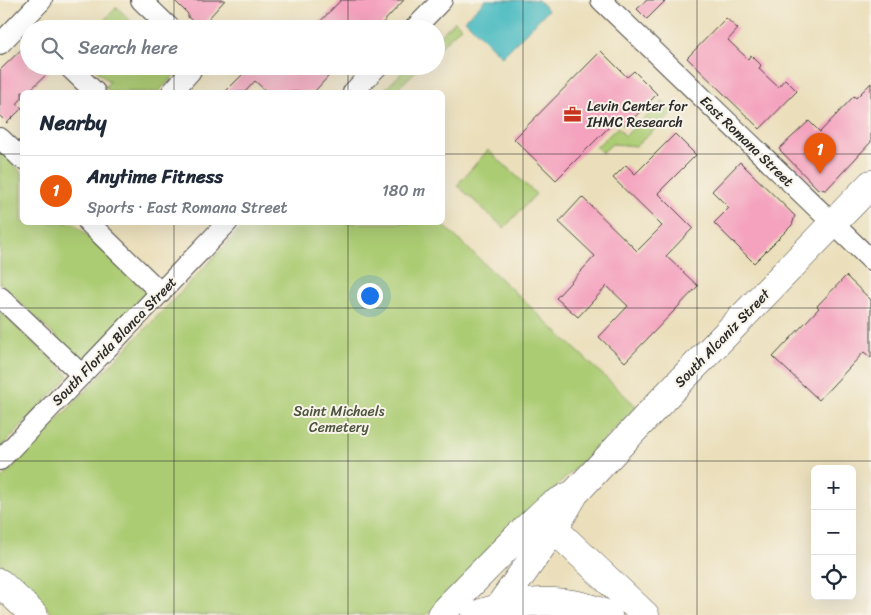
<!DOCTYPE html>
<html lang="en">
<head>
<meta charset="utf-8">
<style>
  :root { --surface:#fff; --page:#f6f6f7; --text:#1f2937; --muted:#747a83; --line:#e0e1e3; --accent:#ea580c }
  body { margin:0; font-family:Sriracha,sans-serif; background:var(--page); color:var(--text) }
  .controls { position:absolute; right:15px; bottom:15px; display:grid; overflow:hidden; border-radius:8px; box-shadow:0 5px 20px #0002 }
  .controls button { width:45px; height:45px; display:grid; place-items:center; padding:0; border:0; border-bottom:1px solid var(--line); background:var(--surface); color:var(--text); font:25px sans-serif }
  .you { position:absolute; left:369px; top:295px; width:18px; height:18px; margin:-12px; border:4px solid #fff; border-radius:50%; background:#1a73e8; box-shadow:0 0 0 8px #1a73e833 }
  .badge { display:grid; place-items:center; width:32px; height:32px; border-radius:50%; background:var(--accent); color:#fff; font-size:16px; font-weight:700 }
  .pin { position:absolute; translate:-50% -41px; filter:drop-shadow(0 1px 2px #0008) }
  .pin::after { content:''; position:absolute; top:26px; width:18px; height:15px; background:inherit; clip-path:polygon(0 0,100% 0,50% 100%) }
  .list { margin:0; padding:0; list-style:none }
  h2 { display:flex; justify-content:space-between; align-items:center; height:65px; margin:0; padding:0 20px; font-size:21px }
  h2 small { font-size:16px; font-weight:400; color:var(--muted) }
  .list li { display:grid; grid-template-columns:32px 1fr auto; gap:15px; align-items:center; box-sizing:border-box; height:70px; padding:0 20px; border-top:1px solid var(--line) }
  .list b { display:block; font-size:19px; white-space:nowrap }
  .list p { margin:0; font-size:16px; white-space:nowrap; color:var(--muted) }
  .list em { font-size:16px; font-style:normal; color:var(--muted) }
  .icon { flex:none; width:28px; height:28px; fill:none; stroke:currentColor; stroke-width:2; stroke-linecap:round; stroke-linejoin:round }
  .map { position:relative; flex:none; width:871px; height:615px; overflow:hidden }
  .search { position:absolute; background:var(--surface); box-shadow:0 5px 20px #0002; left:20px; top:20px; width:425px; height:55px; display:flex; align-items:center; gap:12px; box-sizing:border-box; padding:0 18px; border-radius:28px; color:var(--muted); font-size:19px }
  .panel { position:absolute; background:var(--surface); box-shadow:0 5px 20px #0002; left:20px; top:90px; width:425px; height:135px; border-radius:8px }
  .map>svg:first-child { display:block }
</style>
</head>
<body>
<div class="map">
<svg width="871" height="615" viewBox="0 0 871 615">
  <rect width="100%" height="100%" fill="#f7f3e8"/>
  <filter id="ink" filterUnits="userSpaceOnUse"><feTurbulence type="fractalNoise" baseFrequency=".02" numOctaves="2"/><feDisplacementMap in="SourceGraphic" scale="10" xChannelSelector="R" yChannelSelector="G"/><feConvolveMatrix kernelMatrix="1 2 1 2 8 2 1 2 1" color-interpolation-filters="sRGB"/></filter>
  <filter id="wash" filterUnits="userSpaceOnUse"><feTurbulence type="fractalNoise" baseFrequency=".0096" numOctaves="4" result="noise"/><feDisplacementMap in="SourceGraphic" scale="20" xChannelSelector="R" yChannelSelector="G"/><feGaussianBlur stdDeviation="1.12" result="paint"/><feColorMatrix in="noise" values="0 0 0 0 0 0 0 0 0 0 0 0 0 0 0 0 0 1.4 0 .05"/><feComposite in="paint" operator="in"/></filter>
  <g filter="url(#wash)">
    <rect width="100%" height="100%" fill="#ebdfbb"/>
    <path fill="#accc73" stroke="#6c7c4f" d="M117,7L138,29H95Z
      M455,21L461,27L436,51V39Z
      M92,66H177L178,71L158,92H110L106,89V86L110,81H108Z
      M409,66H421L394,92H382Z
      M663,102L673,113L636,146L612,144L602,153L596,147L618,127L625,136Z
      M488,150L536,194L504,228L457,185Z
      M0,151L22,173V222L74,223L148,294L82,362L0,283Z
      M247,223H441L637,407L427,615H54L0,563V480Z
      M0,311L69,376L0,448Z"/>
    <path fill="#4cbbc1" stroke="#3c7376" d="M485,0H538L548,10L502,57L465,20Z"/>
    <g id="blocks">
      <path fill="#f4a2be" d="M174,0H225L200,28L188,17V14Z
        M341,0H404L377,29H313Z
        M647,0H666L647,19L637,9Z
        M726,18L738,29L728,40L748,59L751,55L761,65L759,69L778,87L785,79L797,91L760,129L687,58Z
        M29,42V66H42L48,73L28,92H22V98L17,104L22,108L7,123L0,116V70Z
        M601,51L627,77L634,71L657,94L626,126L618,118L556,180L514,139Z
        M237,66H338L314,92H267L255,81L245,92H225L244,73Z
        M871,83V142L826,190L818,189L779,149L809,121L820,132L854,96L856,98Z
        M675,134L696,155L658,193L693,228L666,256L698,286L625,362L599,337L628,306L607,286L578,317L556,298L595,256L559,222L582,197L637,251L662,226L613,178L626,165L635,174Z
        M740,162L795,216L792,225L754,263L714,223L729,208L712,191Z
        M846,276L871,300V358L864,352L819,400L773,357L819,308L817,306Z"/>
    </g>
  </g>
  <g filter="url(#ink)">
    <use href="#blocks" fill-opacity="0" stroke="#484641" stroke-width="1"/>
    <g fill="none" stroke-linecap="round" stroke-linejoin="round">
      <defs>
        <path id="street" d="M141,0L171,29
          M601,0L871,260
          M414,29L442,0
          M0,44L42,0
          M68,66L95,92
          M172,92L190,72L193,66
          M353,92L378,66
          M0,138L22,159
          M88,222L161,293
          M0,297L82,375
          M0,460L228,222"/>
        <path id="secondary" d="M554,529L645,615
          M441,615L446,609L517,537L549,507L569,496
          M493,615L554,529L575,493L665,397L871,184"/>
        <path id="primary" d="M0,583L34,615
          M475,615C520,600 563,595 608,615"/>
      </defs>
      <use href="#street" stroke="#484641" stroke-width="22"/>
      <use href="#secondary" stroke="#484641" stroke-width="29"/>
      <use href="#primary" stroke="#484641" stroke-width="29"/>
      <use href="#street" stroke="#fff" stroke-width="20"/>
      <use href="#secondary" stroke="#fff" stroke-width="28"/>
      <use href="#primary" stroke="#fff" stroke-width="28"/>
    </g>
  </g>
  <path fill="none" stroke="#2b2b2b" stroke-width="1" stroke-opacity="0.55" d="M174,0V29M348,0V29M523,0V615M697,0V615M174,66V92M348,66V92M0,154H22M442,154H871M174,222V615M348,222V615M0,308H871M0,461H871"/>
  <defs>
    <symbol id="office-bare" viewBox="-9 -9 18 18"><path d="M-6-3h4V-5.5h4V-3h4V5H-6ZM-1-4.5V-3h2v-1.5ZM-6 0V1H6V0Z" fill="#c8321e" stroke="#f7f3e8" stroke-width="2.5" paint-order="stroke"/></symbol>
  </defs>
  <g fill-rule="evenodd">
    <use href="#office-bare" x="560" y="102" width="25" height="25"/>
  </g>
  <g text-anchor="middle" stroke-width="4" stroke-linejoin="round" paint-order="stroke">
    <g font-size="14" fill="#2b2b2b" stroke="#f7f3e8" text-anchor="start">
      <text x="587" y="111">Levin Center for<tspan x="587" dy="16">IHMC Research</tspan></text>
    </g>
    <g font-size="14" fill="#2b2b2b" stroke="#f7f3e8">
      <text transform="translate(747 141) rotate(44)" y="5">East Romana Street</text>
      <text transform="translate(722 338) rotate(-46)" y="5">South Alcaniz Street</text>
      <text transform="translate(114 341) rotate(-46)" y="5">South Florida Blanca Street</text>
    </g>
    <g font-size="14" fill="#4b533d" stroke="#f7f3e8">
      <text x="339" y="416">Saint Michaels<tspan x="339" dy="16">Cemetery</tspan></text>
    </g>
  </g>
</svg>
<div class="controls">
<button>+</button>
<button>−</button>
<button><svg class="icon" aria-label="locate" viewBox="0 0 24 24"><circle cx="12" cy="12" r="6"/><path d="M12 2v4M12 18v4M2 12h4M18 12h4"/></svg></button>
</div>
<div class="you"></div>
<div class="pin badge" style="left:820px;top:174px">1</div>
<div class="search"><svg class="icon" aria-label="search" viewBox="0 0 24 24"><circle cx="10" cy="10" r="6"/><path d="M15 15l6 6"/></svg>Search here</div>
<section class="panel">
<h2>Nearby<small></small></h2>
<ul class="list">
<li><span class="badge">1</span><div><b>Anytime Fitness</b><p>Sports · East Romana Street</p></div><em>180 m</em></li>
</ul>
</section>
</div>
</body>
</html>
